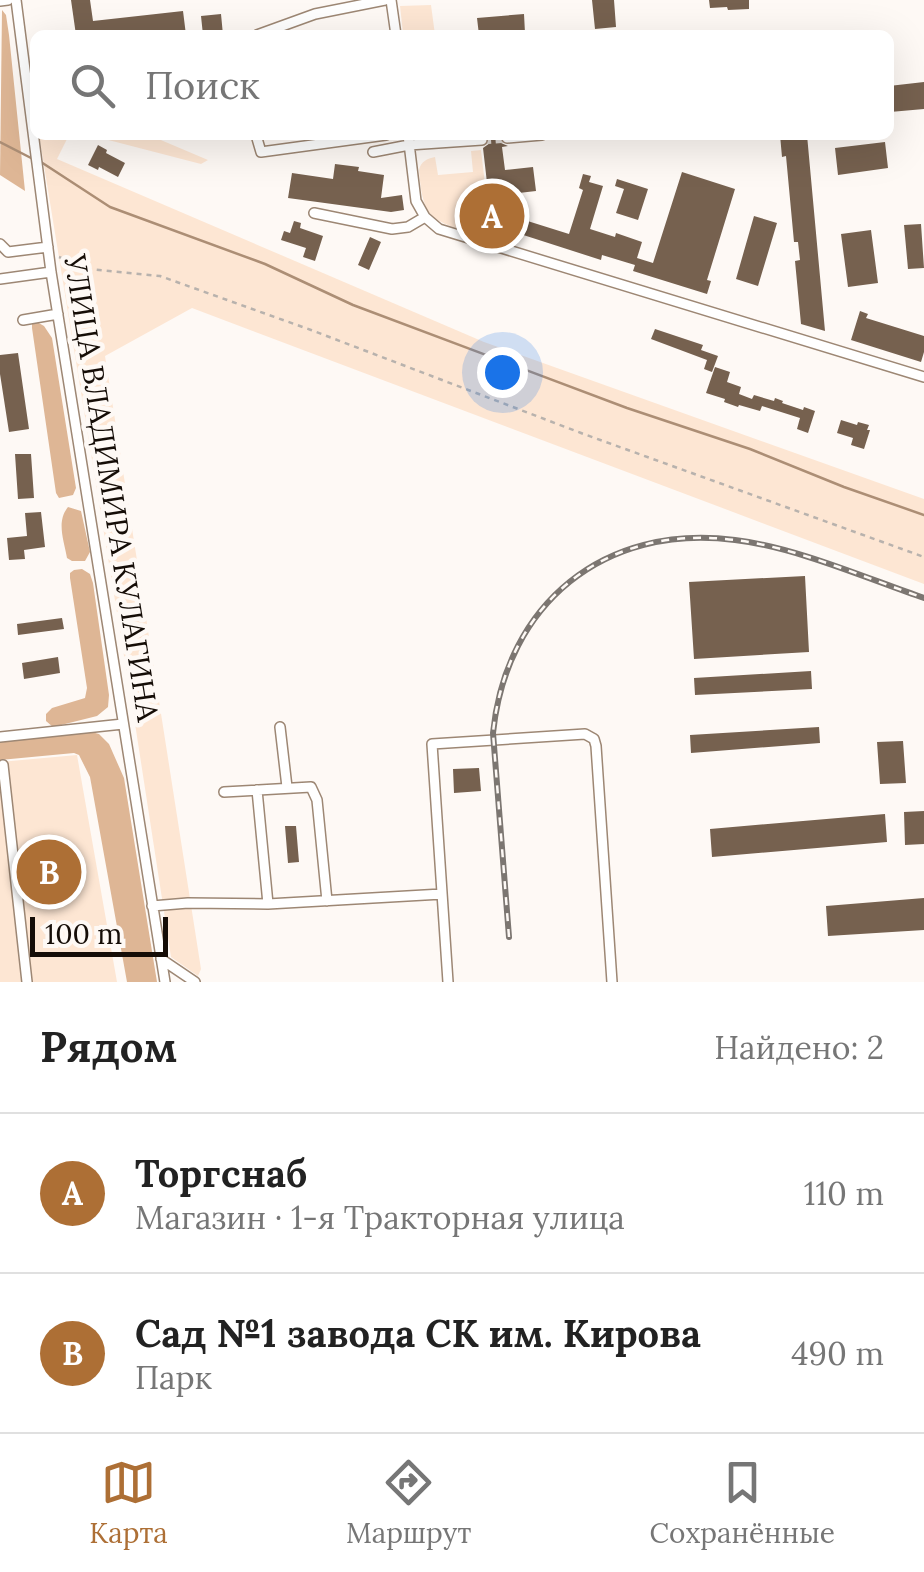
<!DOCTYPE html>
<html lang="ru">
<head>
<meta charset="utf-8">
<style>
  :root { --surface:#fff; --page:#f2f2f2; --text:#222; --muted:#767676; --line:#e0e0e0; --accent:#ad6f35 }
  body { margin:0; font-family:Lora,serif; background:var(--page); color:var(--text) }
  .scale { position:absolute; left:30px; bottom:25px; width:138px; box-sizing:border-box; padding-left:10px; border:5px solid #150d07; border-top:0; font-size:28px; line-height:35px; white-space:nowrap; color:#150d07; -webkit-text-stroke:8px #fef9f5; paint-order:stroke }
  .you { position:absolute; left:502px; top:372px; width:35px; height:35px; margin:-25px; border:8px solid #fff; border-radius:50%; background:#1a73e8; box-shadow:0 0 0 15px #1a73e833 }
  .badge { display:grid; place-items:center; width:65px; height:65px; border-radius:50%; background:var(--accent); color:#fff; font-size:32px; font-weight:700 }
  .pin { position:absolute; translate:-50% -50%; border:5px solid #fff; box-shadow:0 2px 10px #0006 }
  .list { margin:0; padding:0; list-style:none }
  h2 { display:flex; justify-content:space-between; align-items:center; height:130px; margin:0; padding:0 40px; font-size:42px }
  h2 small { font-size:32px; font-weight:400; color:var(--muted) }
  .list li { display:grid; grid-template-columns:65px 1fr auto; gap:30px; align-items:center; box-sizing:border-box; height:160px; padding:0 40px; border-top:2px solid var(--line) }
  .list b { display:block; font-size:38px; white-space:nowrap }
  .list p { margin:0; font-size:32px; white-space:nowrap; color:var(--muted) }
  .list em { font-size:32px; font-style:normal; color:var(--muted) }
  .icon { flex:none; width:55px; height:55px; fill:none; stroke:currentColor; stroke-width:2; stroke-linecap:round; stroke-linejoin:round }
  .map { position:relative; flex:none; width:924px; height:982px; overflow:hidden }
  .search { position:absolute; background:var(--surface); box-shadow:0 10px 40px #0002; left:30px; right:30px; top:30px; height:110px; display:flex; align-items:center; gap:25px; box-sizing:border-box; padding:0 35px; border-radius:15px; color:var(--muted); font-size:38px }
  .sheet { height:450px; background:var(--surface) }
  nav { display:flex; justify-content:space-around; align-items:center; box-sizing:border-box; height:140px; border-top:2px solid var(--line); background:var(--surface); font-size:28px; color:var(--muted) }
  nav a { display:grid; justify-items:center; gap:5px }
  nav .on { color:var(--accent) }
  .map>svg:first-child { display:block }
</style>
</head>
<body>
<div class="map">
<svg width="924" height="982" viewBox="0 0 924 982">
  <rect width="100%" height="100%" fill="#fef9f5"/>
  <path fill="#fde6d3" d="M431,5L435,35H418L417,32L403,33L400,6Z
    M39,135H69L57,159L484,342L924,499V584L192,308L105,356L201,969L198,976L171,957L134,717Z
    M89,135H149L208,160L201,164Z
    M481,150L489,219L478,236C432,219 423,222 419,170C421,161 427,159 435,157L438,175L473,172L471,151Z
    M77,755L117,982H0V762Z"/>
  <path fill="#deb695" d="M2,10L6,15L9,35L25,191L0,175Z
    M37,322L44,326L52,338L76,488L73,495L59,498L56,493L32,328V323Z
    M68,507L81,511L90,552L85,561H72L67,558C64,540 56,522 68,507Z
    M82,569L90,574L93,583L109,695L108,707L97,716L53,727L46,721V714L52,708L85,698L87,688L70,578V573L74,570Z
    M88,731L99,734L109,744L124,778L157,982H127L90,777L79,755L74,753L0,760V741Z"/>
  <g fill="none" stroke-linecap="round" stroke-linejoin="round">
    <path stroke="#ac8e75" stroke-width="2.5" d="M0,142L33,159
      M41,162L110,207L265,264L353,305L627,408L750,449L844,487L924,515"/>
  </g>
  <path fill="#76614f" d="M71,0H90L93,21L183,11L186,35H76Z
    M592,0H614L616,27L595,29Z
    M709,0H749V9L728,10L727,7L710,8Z
    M221,14L223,35H203L201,16Z
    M524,14L525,33L479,35L477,18Z
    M924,82V109L890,112L889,86Z
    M488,135H500L501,143L508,146L502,147L505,170L533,167L536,191L502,195L505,225L492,226L483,148L490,143Z
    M780,135H807L825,331L801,324L795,261L800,260L798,242H794L786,156L782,157Z
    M885,142L888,168L838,175L835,148Z
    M98,145L107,150L106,153L125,163L118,177L99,167L98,170L88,165Z
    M335,164L359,167L358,171L384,175L381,198L402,195L404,210L391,212L288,198L292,173L333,179Z
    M682,172L735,189L707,280L711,281L707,294L633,271L635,265L602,255L601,260L514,232L518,218L569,234L583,190L579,188L583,174L591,176L589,182L603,186L590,229L615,237L616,233L642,242L637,258L653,263Z
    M617,179L648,189L638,220L616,213L624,189L615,186Z
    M754,216L777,223L758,286L736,279Z
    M294,221L301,223L300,228L323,236L315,261L303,257L306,248L281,240L284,231L290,233Z
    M921,224L924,268L908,269L904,225Z
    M871,230L878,283L848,287L841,234Z
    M370,237L381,242L369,270L358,265Z
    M860,311L868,314L866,318L924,336V352L921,362L851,340Z
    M655,329L703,345L701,350L718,356L712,372L704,369L707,360L651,339Z
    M18,353L29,429L9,432L0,374V355Z
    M715,367L730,372L727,382L741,387L739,394L752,399L754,395L774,401L775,398L783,401L782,403L803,410L804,407L815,411L808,433L797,429L800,418L762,406L760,411L739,405L738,407L724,402L725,399L706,393Z
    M841,420L857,425L858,422L869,425L867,430H870L864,449L851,445L853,438L837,433Z
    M15,454H31L34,498L18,499Z
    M41,512L45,547L24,550L25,559L9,560L7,538L27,536L25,513Z
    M805,576L809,652L694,659L689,582Z
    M62,618L64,629L18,635L17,624Z
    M58,657L60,673L24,679L22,663Z
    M811,671L812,689L695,695L694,678Z
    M819,727L820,743L691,753L690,735Z
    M903,741L906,783L880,784L877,742Z
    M479,768L481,791L454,793L453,769Z
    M924,811V844L905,845L904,812Z
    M885,814L887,842L712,857L710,829Z
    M285,826H296L299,862L288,863Z
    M924,898V930L828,936L826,906Z"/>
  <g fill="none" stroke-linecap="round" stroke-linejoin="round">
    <path stroke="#dbd6d1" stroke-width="9" stroke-dasharray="9 4.5" stroke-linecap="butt" d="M482,140L507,138"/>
    <defs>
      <path id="minor" d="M16,0L51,272L165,982
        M391,0L396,35
        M0,1L8,0
        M257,35L315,14L385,0
        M256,135L261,152L386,135
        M408,135L416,201L425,217L439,229L924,377
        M507,138L542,135
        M373,152L409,145L482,140
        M314,213L392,229L408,227L425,217
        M0,244L8,252L48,247
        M0,279L51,272
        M23,320L58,314
        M280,727L287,787
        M0,737L123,724
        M3,765L27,982
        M257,790L268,904
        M224,792L311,787L317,800L327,901
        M152,906L188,903L268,904L442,894
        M161,959L195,982
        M448,982L432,744L585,734L594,739L596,746L612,982"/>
    </defs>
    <use href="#minor" stroke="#9d8774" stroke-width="12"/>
    <path stroke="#b8b2ad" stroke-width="2.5" stroke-dasharray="5 5" stroke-linecap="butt" d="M59,257L90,269L160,276L311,330L581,433L924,557"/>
    <use href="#minor" stroke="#fff" stroke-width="9"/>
    <defs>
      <path id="rail" d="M509,937L493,733C506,604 604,523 735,540C795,547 866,578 924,598"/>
    </defs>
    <use href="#rail" stroke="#7c7671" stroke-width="6"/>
    <use href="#rail" stroke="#fef9f5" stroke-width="2.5" stroke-dasharray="8" stroke-linecap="butt"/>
  </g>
  <g text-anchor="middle" stroke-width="9" stroke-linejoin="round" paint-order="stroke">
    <g font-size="30" fill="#150d07" stroke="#fef9f5">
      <text transform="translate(111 488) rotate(81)" y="10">УЛИЦА ВЛАДИМИРА КУЛАГИНА</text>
    </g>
  </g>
</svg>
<div class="scale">100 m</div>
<div class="you"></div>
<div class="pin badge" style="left:492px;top:216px">A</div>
<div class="pin badge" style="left:49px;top:872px">B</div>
<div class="search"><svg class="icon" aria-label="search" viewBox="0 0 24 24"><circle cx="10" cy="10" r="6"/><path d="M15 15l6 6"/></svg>Поиск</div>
</div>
<section class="sheet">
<h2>Рядом<small>Найдено: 2</small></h2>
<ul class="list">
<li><span class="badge">A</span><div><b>Торгснаб</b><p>Магазин · 1-я Тракторная улица</p></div><em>110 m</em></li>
<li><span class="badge">B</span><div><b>Сад №1 завода СК им. Кирова</b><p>Парк</p></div><em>490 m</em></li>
</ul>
</section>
<nav>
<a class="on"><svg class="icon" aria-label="map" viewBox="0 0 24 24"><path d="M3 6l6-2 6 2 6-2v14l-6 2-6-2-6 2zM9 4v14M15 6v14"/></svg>Карта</a>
<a><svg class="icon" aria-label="directions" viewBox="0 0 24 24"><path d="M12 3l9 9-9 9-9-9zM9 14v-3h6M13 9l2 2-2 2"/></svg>Маршрут</a>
<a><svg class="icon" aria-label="saved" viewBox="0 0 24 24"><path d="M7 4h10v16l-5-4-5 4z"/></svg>Сохранённые</a>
</nav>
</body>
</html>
